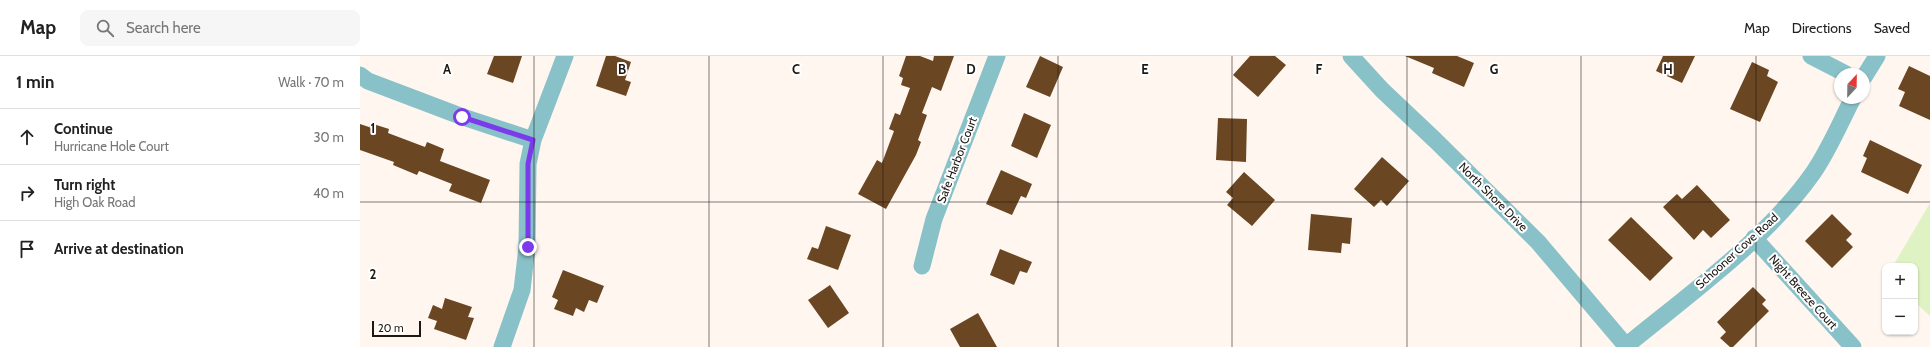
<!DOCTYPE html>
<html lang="en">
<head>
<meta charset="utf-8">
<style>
  :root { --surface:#fff; --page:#f6f6f6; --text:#222; --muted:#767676; --line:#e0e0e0 }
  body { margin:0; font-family:Cabin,sans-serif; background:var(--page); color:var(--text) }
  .controls { position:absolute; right:12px; bottom:12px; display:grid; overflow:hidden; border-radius:8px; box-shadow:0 1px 3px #0004 }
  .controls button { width:36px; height:36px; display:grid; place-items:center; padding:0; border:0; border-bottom:1px solid var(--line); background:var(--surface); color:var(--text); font:20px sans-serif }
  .compass { position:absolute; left:1474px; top:12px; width:36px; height:36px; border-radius:50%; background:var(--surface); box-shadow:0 1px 3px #0004; rotate:22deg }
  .scale { position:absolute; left:12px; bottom:10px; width:49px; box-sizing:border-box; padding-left:4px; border:2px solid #1c1814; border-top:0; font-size:11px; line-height:14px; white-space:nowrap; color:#1c1814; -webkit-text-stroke:3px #fff; paint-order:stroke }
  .stop { position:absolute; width:12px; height:12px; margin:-9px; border:3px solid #7c3aed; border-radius:50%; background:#fff }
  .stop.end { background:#7c3aed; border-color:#fff; box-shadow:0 1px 4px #0008 }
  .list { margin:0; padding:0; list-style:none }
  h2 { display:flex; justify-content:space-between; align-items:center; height:52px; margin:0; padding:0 16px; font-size:17px }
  h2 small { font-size:13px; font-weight:400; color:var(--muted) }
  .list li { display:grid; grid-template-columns:26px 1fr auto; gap:12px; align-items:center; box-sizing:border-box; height:56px; padding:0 16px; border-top:1px solid var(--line) }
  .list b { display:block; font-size:15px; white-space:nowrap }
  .list p { margin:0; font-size:13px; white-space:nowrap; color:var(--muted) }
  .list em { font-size:13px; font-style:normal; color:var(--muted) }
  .icon { flex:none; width:22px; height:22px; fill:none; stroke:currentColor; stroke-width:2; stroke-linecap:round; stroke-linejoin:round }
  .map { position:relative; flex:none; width:1570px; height:291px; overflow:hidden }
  header { display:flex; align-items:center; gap:24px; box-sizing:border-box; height:56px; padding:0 20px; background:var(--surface); border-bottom:1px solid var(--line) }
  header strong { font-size:19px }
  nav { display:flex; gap:22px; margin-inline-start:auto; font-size:14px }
  .search { width:280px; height:36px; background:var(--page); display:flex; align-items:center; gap:10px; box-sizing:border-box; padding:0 14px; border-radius:8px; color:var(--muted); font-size:15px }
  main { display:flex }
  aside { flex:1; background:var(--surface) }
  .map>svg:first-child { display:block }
</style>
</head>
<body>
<header>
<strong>Map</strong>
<div class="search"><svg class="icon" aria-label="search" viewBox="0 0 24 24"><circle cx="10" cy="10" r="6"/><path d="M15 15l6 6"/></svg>Search here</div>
<nav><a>Map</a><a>Directions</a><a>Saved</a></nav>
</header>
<main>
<aside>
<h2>1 min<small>Walk · 70 m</small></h2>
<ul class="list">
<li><svg class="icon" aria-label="ahead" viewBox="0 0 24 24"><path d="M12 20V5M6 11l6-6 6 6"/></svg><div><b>Continue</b><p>Hurricane Hole Court</p></div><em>30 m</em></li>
<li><svg class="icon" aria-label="right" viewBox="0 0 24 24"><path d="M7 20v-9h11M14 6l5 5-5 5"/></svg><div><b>Turn right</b><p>High Oak Road</p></div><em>40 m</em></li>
<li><svg class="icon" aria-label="arrive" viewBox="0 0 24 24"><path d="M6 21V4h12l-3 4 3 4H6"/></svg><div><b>Arrive at destination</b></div></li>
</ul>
</aside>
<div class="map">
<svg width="1570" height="291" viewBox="0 0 1570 291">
  <rect width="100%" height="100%" fill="#fef6ef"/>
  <path fill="#def2c3" d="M1570,147V260L1555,246V210H1533Z"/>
  <path fill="#6a4623" d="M134,0H162L153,27L127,18Z
    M246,0H255L271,6L265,24L271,26L266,40L236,30Z
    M546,0H560L573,5L574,0H594L581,35L572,31L562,57L567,59L558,84L561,86L556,99L526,153L498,138L517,104L522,107L534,75L529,73L535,57L540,59L550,32L541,29L543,22L539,20Z
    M680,0L703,11L690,41L666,31Z
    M890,0H915L926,9L898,41L873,19Z
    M1045,0H1097L1114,7L1104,31L1072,17L1074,12Z
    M1303,0H1335L1322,27L1296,15Z
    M1392,6L1409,14L1407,20L1418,26L1400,66L1370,53Z
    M1549,10L1570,20V64L1539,50L1545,36L1538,33Z
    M664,57L691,69L677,102L651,90Z
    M858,62L887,63L886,106L856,104Z
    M10,67L29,73L28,77L65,91L67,86L84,93L80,105L130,124L121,147L89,135L92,128L59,115L57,119L33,109L34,106L0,94V68L9,71Z
    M1510,84L1562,109L1548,138L1501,116L1507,102L1503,100Z
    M1022,101L1049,125L1027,150L1021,144L1014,151L994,133Z
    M641,114L672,128L666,142L661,140L652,159L626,148Z
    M884,116L915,144L892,170L867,149L873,142L866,136Z
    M1337,129L1370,164L1351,182L1343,174L1334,184L1303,151L1317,138L1322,143Z
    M951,158L992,162L990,188L982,187L981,197L948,194Z
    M1472,158L1492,178L1486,184L1493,191L1472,212L1445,185Z
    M1271,161L1313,202L1290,225L1248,184Z
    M466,170L491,179L478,214L447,203L452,191L458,193Z
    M640,193L672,206L667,217L660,215L654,229L630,219Z
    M203,214L244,230L237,247L229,244L224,256L216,252L213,260L194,253L198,244L192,241Z
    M470,229L489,257L468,272L448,244Z
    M1393,231L1406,244L1402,248L1409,255L1373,291H1370L1360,282L1366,276L1357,266Z
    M85,242L112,251L108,261L114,262L106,284L74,273L77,265L68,262L73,249L82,253Z
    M618,257L637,291H600L590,273Z"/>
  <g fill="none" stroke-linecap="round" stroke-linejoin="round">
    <path stroke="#89c1c8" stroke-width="17" d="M991,0L1022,34L1075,84L1178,186L1267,291
      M1451,0L1486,18
      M0,19L8,25L103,61L173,84
      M1504,21L1517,0
      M1394,182L1493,291
      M562,210L574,163L637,0
      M1266,290C1328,239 1407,183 1453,117C1469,94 1480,67 1493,42
      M142,291L162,234L167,191L168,108L173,84L205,0"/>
  </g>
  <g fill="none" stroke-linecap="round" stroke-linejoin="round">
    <path stroke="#7c3aed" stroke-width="5" d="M102,61L173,84L168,108V191"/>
  </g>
  <path fill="none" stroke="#1c1814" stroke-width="1" stroke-opacity="0.55" d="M174,0V291M349,0V291M523,0V291M698,0V291M872,0V291M1047,0V291M1221,0V291M1396,0V291M0,146H1570"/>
  <g text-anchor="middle" stroke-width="4" stroke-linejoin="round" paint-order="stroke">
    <g font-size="12" fill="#1c1814" stroke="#fff">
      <text transform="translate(597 104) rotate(-69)" y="4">Safe Harbor Court</text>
      <text transform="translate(1133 141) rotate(45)" y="4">North Shore Drive</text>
      <text transform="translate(1377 195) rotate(-42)" y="4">Schooner Cove Road</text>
      <text transform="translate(1443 236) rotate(48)" y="4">Night Breeze Court</text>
    </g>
  </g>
  <g font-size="13" text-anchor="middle" font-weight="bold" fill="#1c1814" stroke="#fff" stroke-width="4" stroke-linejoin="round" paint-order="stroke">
    <text x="87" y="18">A</text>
    <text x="262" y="18">B</text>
    <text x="436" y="18">C</text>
    <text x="611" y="18">D</text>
    <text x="785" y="18">E</text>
    <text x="959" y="18">F</text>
    <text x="1134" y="18">G</text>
    <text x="1308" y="18">H</text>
    <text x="13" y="77">1</text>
    <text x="13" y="223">2</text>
  </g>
</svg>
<div class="controls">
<button>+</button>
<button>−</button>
</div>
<svg class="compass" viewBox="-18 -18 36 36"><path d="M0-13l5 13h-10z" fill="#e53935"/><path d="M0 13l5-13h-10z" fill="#767676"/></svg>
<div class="scale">20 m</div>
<div class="stop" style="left:102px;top:61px"></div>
<div class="stop end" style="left:168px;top:191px"></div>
</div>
</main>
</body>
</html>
